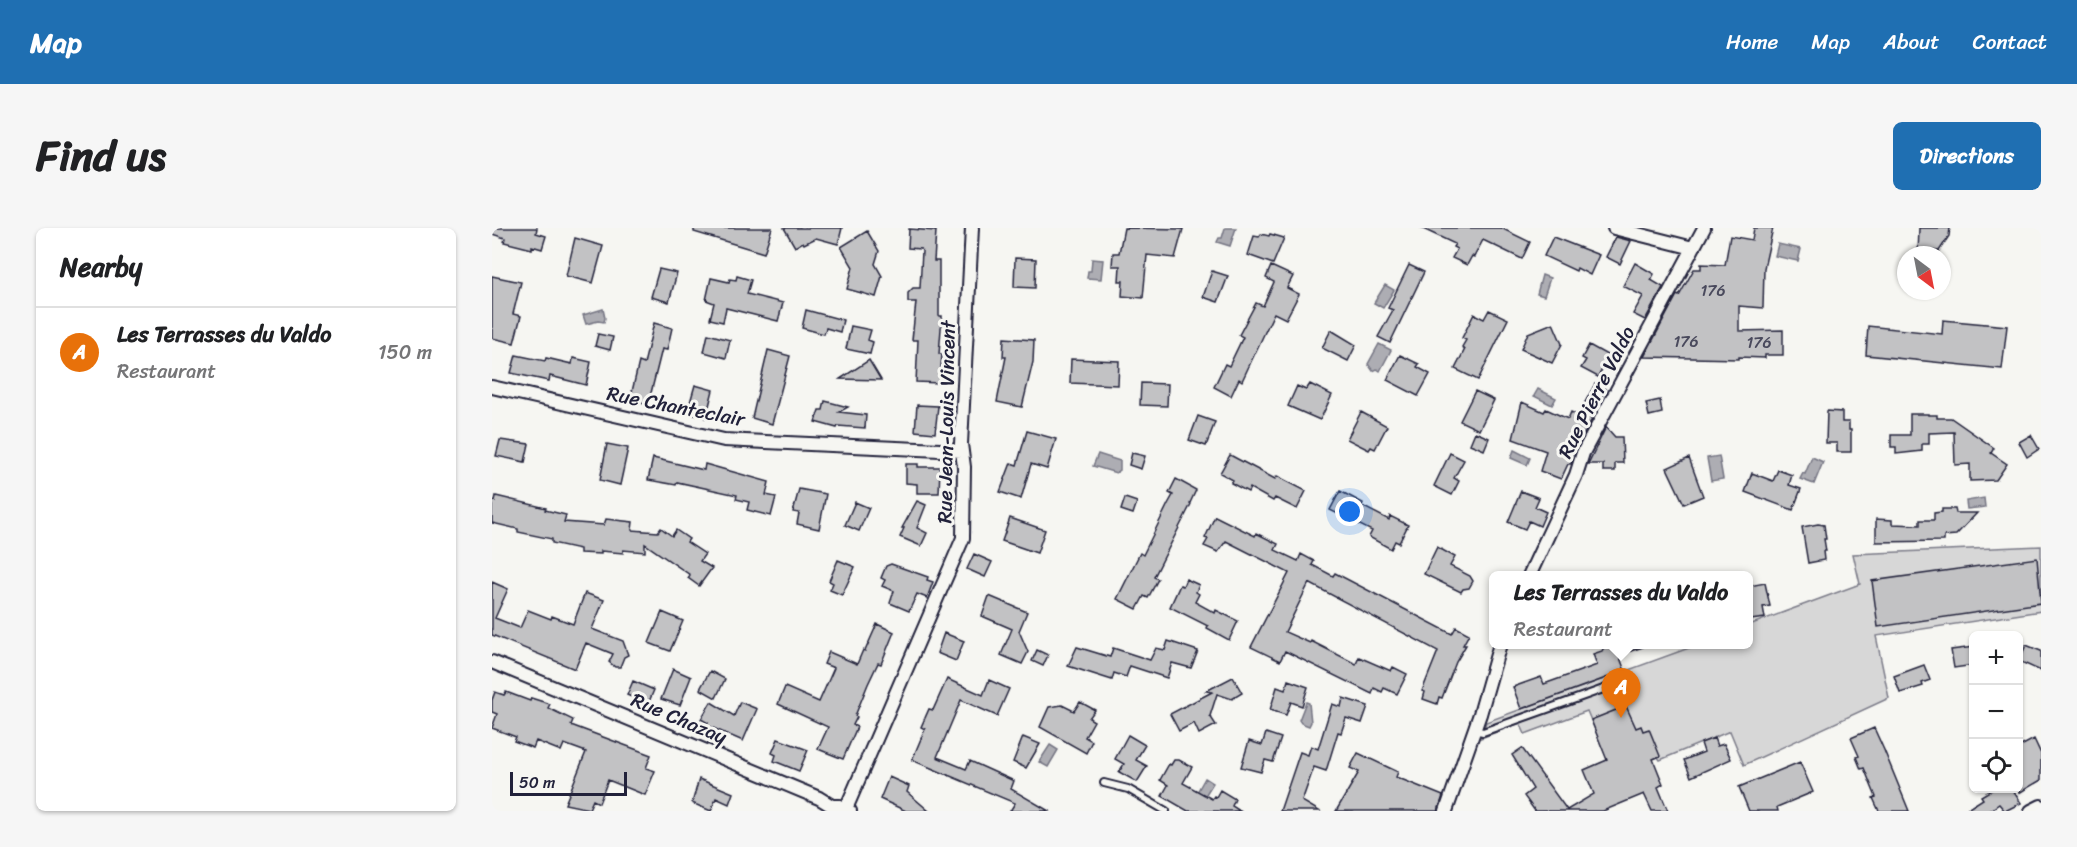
<!DOCTYPE html>
<html lang="en">
<head>
<meta charset="utf-8">
<style>
  :root { --surface:#fff; --page:#f6f6f6; --text:#202124; --muted:#757577; --line:#e0e0e0; --accent:#1f6fb2 }
  body { margin:0; font-family:Sriracha,sans-serif; background:var(--page); color:var(--text) }
  .controls { position:absolute; right:18px; bottom:18px; display:grid; overflow:hidden; border-radius:9px; box-shadow:0 2px 4px #0004 }
  .controls button { width:54px; height:54px; display:grid; place-items:center; padding:0; border:0; border-bottom:2px solid var(--line); background:var(--surface); color:var(--text); font:30px sans-serif }
  .compass { position:absolute; left:1405px; top:18px; width:54px; height:54px; border-radius:50%; background:var(--surface); box-shadow:0 2px 4px #0004; rotate:148deg }
  .scale { position:absolute; left:18px; bottom:15px; width:117px; box-sizing:border-box; padding-left:6px; border:3px solid #22223b; border-top:0; font-size:16px; line-height:21px; white-space:nowrap; color:#22223b; -webkit-text-stroke:4px #f6f6f2; paint-order:stroke }
  .you { position:absolute; left:858px; top:284px; width:21px; height:21px; margin:-15px; border:4px solid #fff; border-radius:50%; background:#1a73e8; box-shadow:0 0 0 9px #1a73e833 }
  .badge { display:grid; place-items:center; width:39px; height:39px; border-radius:50%; background:var(--accent); color:#fff; font-size:20px; font-weight:700 }
  .pin { position:absolute; translate:-50% -50px; filter:drop-shadow(0 2px 3px #0008) }
  .pin::after { content:''; position:absolute; top:32px; width:21px; height:18px; background:inherit; clip-path:polygon(0 0,100% 0,50% 100%) }
  .popup { position:absolute; left:997px; top:343px; width:264px; height:78px; box-sizing:border-box; display:grid; place-content:center; border-radius:9px; background:var(--surface); filter:drop-shadow(0 2px 4px #0005); font-size:20px; white-space:nowrap; color:var(--muted) }
  .popup b { font-size:22px; color:var(--text) }
  .popup::after { content:''; position:absolute; left:50%; top:100%; margin-left:-12px; border:12px solid transparent; border-top-color:var(--surface) }
  .list { margin:0; padding:0; list-style:none }
  h2 { display:flex; justify-content:space-between; align-items:center; height:78px; margin:0; padding:0 24px; font-size:26px }
  h2 small { font-size:20px; font-weight:400; color:var(--muted) }
  .list li { display:grid; grid-template-columns:39px 1fr auto; gap:18px; align-items:center; box-sizing:border-box; height:90px; padding:0 24px; border-top:2px solid var(--line) }
  .list b { display:block; font-size:22px; white-space:nowrap }
  .list p { margin:0; font-size:20px; white-space:nowrap; color:var(--muted) }
  .list em { font-size:20px; font-style:normal; color:var(--muted) }
  .icon { flex:none; width:33px; height:33px; fill:none; stroke:currentColor; stroke-width:2; stroke-linecap:round; stroke-linejoin:round }
  .map { position:relative; flex:none; width:1549px; height:583px; overflow:hidden; border-radius:9px }
  header { display:flex; align-items:center; gap:36px; box-sizing:border-box; height:84px; padding:0 30px; background:var(--accent); color:#fff }
  header strong { font-size:28px }
  nav { display:flex; gap:33px; margin-inline-start:auto; font-size:21px }
  .intro { display:flex; align-items:center; justify-content:space-between; box-sizing:border-box; height:144px; padding:0 36px }
  h1 { margin:0; font-size:42px }
  .button { padding:15px 27px; border-radius:9px; background:var(--accent); color:#fff; font-size:21px; font-weight:700 }
  main { display:flex; gap:36px; padding:0 36px }
  aside { flex:1; background:var(--surface); border-radius:9px; box-shadow:0 2px 4px #0004 }
  .map>svg:first-child { display:block }
</style>
</head>
<body>
<header>
<strong>Map</strong>
<nav><a>Home</a><a>Map</a><a>About</a><a>Contact</a></nav>
</header>
<div class="intro"><h1>Find us</h1><a class="button">Directions</a></div>
<main>
<aside>
<h2>Nearby<small></small></h2>
<ul class="list">
<li><span class="badge" style="background:#e8710a">A</span><div><b>Les Terrasses du Valdo</b><p>Restaurant</p></div><em>150 m</em></li>
</ul>
</aside>
<div class="map">
<svg width="1549" height="583" viewBox="0 0 1549 583">
  <rect width="100%" height="100%" fill="#f6f6f2"/>
  <filter id="ink" filterUnits="userSpaceOnUse"><feTurbulence type="fractalNoise" baseFrequency=".0167" numOctaves="2"/><feDisplacementMap in="SourceGraphic" scale="12" xChannelSelector="R" yChannelSelector="G"/><feConvolveMatrix kernelMatrix="1 2 1 2 8 2 1 2 1" color-interpolation-filters="sRGB"/></filter>
  <g filter="url(#ink)">
    <path fill="#d7d7d7" stroke="#7c7c89" stroke-width="1.5" d="M1549,318V383L1384,408L1397,470L1252,537L1238,503L1168,532L1166,529L1122,547L1095,483L1033,506L1028,495L989,510L994,494L1205,417L1256,416L1257,397L1368,356L1361,326Z"/>
    <path fill="#adadb3" stroke="#757583" stroke-width="1.5" d="M733,0H744L738,18L725,14L727,10H730Z
      M1286,16L1309,21L1306,33L1283,28Z
      M600,31L611,32L609,51L595,50L596,43H599Z
      M1050,47L1058,50L1052,68L1045,66Z
      M893,57L902,62L891,80L882,75Z
      M111,81L113,90L112,94L106,93L94,96L91,87Z
      M887,116L899,122L888,143L885,141L881,143L876,136Z
      M1046,161L1064,170L1060,177L1042,168Z
      M1022,222L1038,230L1035,237L1019,230Z
      M606,226L628,233V242L624,245L601,238Z
      M1227,228L1231,251L1219,253L1215,230Z
      M1320,229L1331,234L1322,256L1308,251L1311,245L1313,246Z
      M1492,270L1493,279L1475,281L1474,273Z
      M814,474L817,475L819,494L817,498L809,495L807,492Z
      M558,517L566,522L556,539L547,534Z
      M713,550L721,555L711,571L704,566Z"/>
    <path fill="#c2c2c4" stroke="#22223b" stroke-width="1.5" d="M0,0H45L44,5L54,8L50,21L40,18V21L12,14L13,10L0,6Z
      M202,0H280L272,25L202,4Z
      M292,0H350L346,16L324,10L312,16L311,14L303,19Z
      M632,0L691,1L683,30L655,27L651,70L630,68L631,53H627L628,38H620L621,25H627Z
      M929,0H1009L1038,14L1030,31L991,12L982,29L980,28L975,37L960,30L965,21L961,19L963,16Z
      M1262,0H1281L1272,40L1271,80L1247,78V103L1291,102V127H1273V130L1247,129V131L1152,129L1185,67L1187,68L1202,41H1209V36L1233,37L1238,8L1260,12Z
      M1427,0H1458L1457,8L1447,23H1441V27H1426Z
      M417,1L444,3L442,33H447V88H450L447,126H450L448,155L424,154L426,112H420L424,74H416V65L421,60H428L430,23L429,21L416,20Z
      M375,3L387,23L383,36L390,48L384,69L355,61L361,39L349,19Z
      M769,6L777,8L778,6L792,10L781,36L756,27L762,8L767,9Z
      M1061,9L1107,27L1098,47L1085,40L1084,43L1052,28Z
      M1124,9L1139,13L1128,36L1114,29Z
      M83,10L111,18L101,55L74,48Z
      M523,30L544,31L543,60L522,59Z
      M1143,35L1162,46L1159,52L1171,59L1153,92L1141,86L1151,68L1131,58Z
      M917,37L932,44L898,115L886,109L901,82L896,80Z
      M779,38L801,48L795,60L807,66L794,91L782,85L750,153L747,151L739,168L722,159L733,136L737,138L751,109L747,107L764,75L771,78L782,54L774,50Z
      M167,41L185,45L177,74L159,69Z
      M720,43L736,48L726,74L711,69Z
      M0,48L29,54L21,86L29,88L22,115L0,110Z
      M245,48L259,52L255,66L291,75L286,93L234,80L231,94L218,91L222,75L214,72L219,50L237,54L238,51L244,52Z
      M314,82L351,92L348,104L334,100L332,106L310,100Z
      M997,82L1016,91L986,152L963,141L973,121L970,119L974,112L970,110L982,86L992,91Z
      M1451,92L1515,98L1510,141L1374,127L1376,98L1450,106Z
      M162,95L180,100L175,122L170,121L156,177L138,172L147,134L152,136Z
      M1061,95L1070,116L1060,135L1029,121L1036,105Z
      M359,98L379,102L376,112L381,114L378,126L354,121Z
      M839,102L864,117L856,133L830,120Z
      M106,106L121,109L118,122L103,118Z
      M216,106L238,112L234,130L212,124Z
      M512,110L542,112L541,134L530,179L505,174L514,129H511Z
      M1097,117L1117,128L1106,149L1089,140L1094,132L1090,130Z
      M276,122L298,128L280,196L260,190Z
      M24,127L53,133L54,130L80,136L81,130L99,134L94,157L58,148L57,153L19,145Z
      M908,127L927,136L925,139L938,146L926,168L895,152Z
      M579,131L627,133L626,157L578,155Z
      M377,132L389,152L348,151Z
      M649,155L676,156L675,178L648,177Z
      M818,156L840,167L828,192L796,178L805,158L814,162Z
      M1103,156L1114,161L1098,190L1100,191L1084,221L1079,236H1076L1069,251L1048,243L1054,223L1021,211L1030,174L1052,184L1054,181L1076,191L1079,184L1086,187Z
      M203,157L221,162L214,190L195,185Z
      M983,163L1002,172L987,202L968,193Z
      M1168,172L1170,185L1157,188L1154,175Z
      M333,173L356,179L347,184L374,187L373,200L346,198L345,200L323,194L327,182H331Z
      M425,177L446,178L443,205L423,203Z
      M1335,183L1350,184V194H1357V202H1359V224H1345V215H1334Z
      M869,184L895,198L883,221L879,219L877,222L855,211Z
      M1418,186H1436V187H1445V190H1459L1502,220L1499,225L1515,236L1504,252L1478,253V236L1463,237L1462,204L1437,205V216H1430V223L1404,226V219H1399V207H1418Z
      M706,188L723,194L714,218L697,212Z
      M1114,199L1123,209H1130L1131,235H1123V243H1111V236H1096Z
      M535,203L564,211L555,241L539,236L529,271L508,264L519,235L525,237Z
      M983,204L997,210L992,222L978,216Z
      M1539,207L1547,221L1535,229L1527,214Z
      M8,212L37,216L33,234L4,228Z
      M115,216L136,220L128,257L108,252Z
      M640,225L653,228L649,241L637,237Z
      M958,225L972,232L962,250L967,253L960,267L942,258Z
      M738,227L783,251L785,248L814,263L805,281L783,270L781,273L758,260L756,264L739,255L741,252L728,245Z
      M161,230L212,242L213,236L277,254L274,267L284,269L279,288L255,282L257,274L244,271L245,267L185,254L184,257L156,252Z
      M1197,230L1211,268L1192,276L1175,240Z
      M414,236H426V239H448L447,265H425V256L414,255Z
      M1286,242L1300,247L1297,257L1309,261L1301,282L1253,264L1260,245L1281,253Z
      M684,251L704,262L698,275L699,276L662,349L666,351L656,370L652,368L645,381L625,371L648,325L651,327L676,276L681,267L677,265Z
      M307,261L334,266L327,301L305,296L307,285L301,284Z
      M848,263L871,275L870,278L897,292L898,288L916,297L907,315L903,313L899,321L877,309L880,303L838,282Z
      M1029,263L1047,270L1043,279L1054,284L1048,298L1037,293L1033,301L1016,294Z
      M4,268L54,280L53,282L74,287L72,294L112,297L114,291L141,294L140,302L166,304L169,300L180,308L184,302L197,311L195,314L213,326L208,333L220,340L207,358L196,350L198,347L153,316V324L131,322V325L109,323V326L88,325V321L60,315V311L26,304V301L0,295V272L3,273Z
      M633,270L645,274L641,286L629,282Z
      M425,273L434,277L425,300L435,305L429,318L408,309L412,300H410Z
      M363,274L377,280L367,303L353,297Z
      M1450,281H1463L1464,285H1485L1464,307L1452,308V313L1384,314V291L1400,292V296L1428,297V292H1442V285L1450,284Z
      M723,288L763,308L764,305L786,316L783,322L806,333L809,326L822,333L820,337L841,348L843,345L960,406L964,399L977,406L971,417H974L964,434L950,470L947,469L945,476L931,471L933,464L930,463L946,423L817,355L793,404L818,415L819,413L864,436L867,429L899,443L901,439L915,446L905,466L892,460L890,464L882,460L880,466L793,423L788,433L759,419L797,345L734,313L726,324L712,318L716,311L713,310Z
      M518,290L553,302L545,325L510,313Z
      M1326,296L1332,297L1334,311H1332L1334,323H1331L1332,332L1316,335L1310,299Z
      M945,319L963,329L958,338L978,348L981,353L977,360L971,361L969,364L932,346Z
      M482,326L500,334L493,349L475,341Z
      M1545,330L1549,375L1386,399L1380,353Z
      M346,332L363,339L350,367L338,362L341,355L337,353Z
      M399,336L436,349L435,352L441,354L435,370L425,366L417,383L398,375L402,363L390,358L393,352L389,350L394,338Z
      M694,351L707,357L704,364L707,366L703,374L723,385L724,382L746,393L737,412L715,400L716,398L678,379L688,357L691,358Z
      M0,354L16,361L3,390L28,400L36,382L59,391L60,388L81,396L93,365L112,372L100,401L131,413L136,427L132,429L128,439H123L117,434L121,426L94,415L83,441L0,407Z
      M1273,355L1278,378L1271,379L1273,390L1259,392L1257,377V358Z
      M497,368L535,384L527,403L536,424L530,436L509,427L520,401L490,388Z
      M170,384L191,393L178,423L157,415Z
      M385,396L402,404L389,436L386,435L376,456L363,488L365,489L361,497L365,499L351,531L326,521L336,499L286,476L293,459L327,474L342,440L332,436L337,424L365,436L371,422L373,423Z
      M452,405L472,413L464,433L445,425Z
      M676,413L706,423L699,440L680,435L675,450L638,438L634,449L622,445L620,452L576,438L585,419L618,429L621,420L658,432L664,420L673,422Z
      M1113,417H1151V419L1127,427L1133,443L1029,481L1021,459L1049,449L1052,456L1105,437L1101,426L1110,423Z
      M1534,417L1549,423V443L1527,433Z
      M1482,419V437L1462,440L1459,422Z
      M545,422L556,427L551,438L540,433Z
      M1432,437L1438,452L1430,455L1431,458L1408,465L1402,448Z
      M181,441L199,449L188,477L169,471Z
      M218,443L233,451L224,470L208,461Z
      M741,449L750,465L740,471L725,466L718,488L724,497L707,506L702,495L687,503L678,486L720,464L714,463Z
      M455,451L491,467L497,452L517,461L505,488L469,472L445,529L474,541L478,533L522,553L519,561L557,583H518L523,575L420,532L433,501L429,499L437,481L441,482Z
      M796,452L816,459L810,478L799,474L794,487L778,482L785,459L793,462Z
      M141,453L162,462L156,476L135,467Z
      M3,464L12,467L14,464L38,473L39,470L58,476L56,480L81,492L79,497L159,527L154,540L163,543L153,567L116,552L107,575L101,572L97,581L73,576L94,524L72,516L69,523L44,513L41,520L22,513L24,509L0,500L5,486L0,484V472Z
      M851,470L876,478L870,495L854,490L849,505L846,504L834,543L822,539L810,573L827,583H788L808,524L816,527L819,518L826,521L840,476L849,479Z
      M219,474L242,488L248,474L265,481L251,513L214,497L216,495L209,491Z
      M588,474L603,482L597,490L602,493L593,509L600,513L594,525L548,499L557,479L570,477L582,483Z
      M1134,478L1144,500L1149,498L1151,503L1157,501L1168,528L1161,531L1171,556L1166,559L1176,583H1160L1152,566L1111,583H1043L1032,568L1041,561L1020,527L1030,520L1075,582L1102,566L1092,542L1115,532L1099,492Z
      M1382,500L1392,522L1417,583H1387L1381,570L1384,569L1372,540L1369,541L1364,529L1367,528L1359,510Z
      M774,505L789,510L781,534L773,532L769,544L749,539L757,513L770,517Z
      M636,507L653,517L644,532L655,538L645,554L627,544L632,536L623,531Z
      M531,509L548,516L534,540L521,534Z
      M1222,510L1225,518L1232,516L1239,531L1199,549L1192,532L1212,524L1209,515Z
      M286,511L316,522L307,543L282,533L284,527L280,525Z
      M1542,511L1549,526V552L1527,565V519Z
      M866,525L906,544L904,549L951,568L946,583H844L867,544L858,540Z
      M682,532H687L700,539L691,555L720,571L722,568L724,569L728,562L743,571L740,578L748,583H696L670,568L676,557L668,552L677,536L679,537Z
      M1308,534L1321,564L1285,579L1286,583H1257L1247,559Z
      M397,549L417,558L415,564L437,583H414L388,571Z
      M207,551L241,565L237,576L224,570L219,583L200,575Z
      M1501,561H1520L1529,575L1513,583L1507,576L1497,583H1472L1491,571L1489,568Z"/>
    <g fill="none" stroke-linecap="round" stroke-linejoin="round">
      <defs>
        <path id="service" d="M982,502L991,504L1131,454
          M612,555L636,561L674,583"/>
        <path id="minor" d="M1122,0L1201,20
          M0,159L232,212L470,223
          M1037,348L1084,247L1091,225L1212,0
          M0,434L327,570L340,578H348L358,583
          M353,583L471,310L472,239L469,216L480,0
          M954,583L988,486L1008,416
          M1539,583L1549,578"/>
      </defs>
      <use href="#service" stroke="#22223b" stroke-width="10"/>
      <use href="#minor" stroke="#22223b" stroke-width="16"/>
      <use href="#service" stroke="#f6f6f2" stroke-width="6"/>
      <use href="#minor" stroke="#f6f6f2" stroke-width="12"/>
    </g>
  </g>
  <g text-anchor="middle" stroke-width="6" stroke-linejoin="round" paint-order="stroke">
    <g font-size="16" fill="#4a4a5d">
      <text x="1221" y="68">176</text>
      <text x="1194" y="119">176</text>
      <text x="1267" y="120">176</text>
    </g>
    <g font-size="20" fill="#22223b" stroke="#f6f6f2">
      <text transform="translate(1104 164) rotate(-63)" y="7">Rue Pierre Valdo</text>
      <text transform="translate(184 178) rotate(11)" y="7">Rue Chanteclair</text>
      <text transform="translate(454 194) rotate(-89)" y="7">Rue Jean-Louis Vincent</text>
      <text transform="translate(187 490) rotate(23)" y="7">Rue Chazay</text>
    </g>
  </g>
</svg>
<div class="controls">
<button>+</button>
<button>−</button>
<button><svg class="icon" aria-label="locate" viewBox="0 0 24 24"><circle cx="12" cy="12" r="6"/><path d="M12 2v4M12 18v4M2 12h4M18 12h4"/></svg></button>
</div>
<svg class="compass" viewBox="-18 -18 36 36"><path d="M0-13l5 13h-10z" fill="#e53935"/><path d="M0 13l5-13h-10z" fill="#757577"/></svg>
<div class="scale">50 m</div>
<div class="you"></div>
<div class="pin badge" style="left:1129px;top:490px;background:#e8710a">A</div>
<div class="popup"><b>Les Terrasses du Valdo</b>Restaurant</div>
</div>
</main>
</body>
</html>
